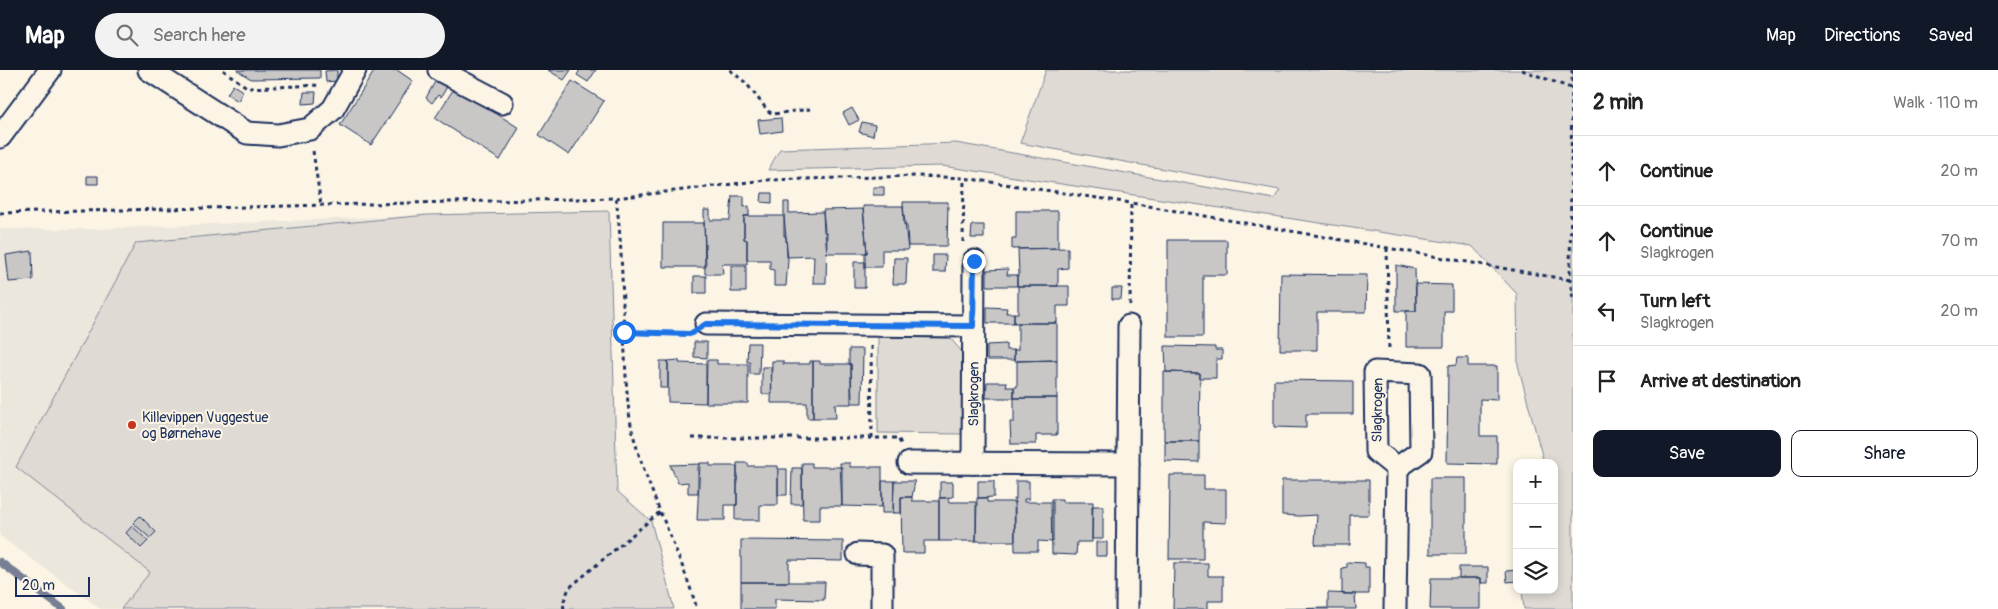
<!DOCTYPE html>
<html lang="en">
<head>
<meta charset="utf-8">
<style>
  :root { --surface:#fff; --page:#f2f2f2; --text:#222; --muted:#767676; --line:#e0e0e0; --accent:#111827 }
  body { margin:0; font-family:Pangolin,sans-serif; background:var(--page); color:var(--text) }
  .controls { position:absolute; right:15px; bottom:15px; display:grid; overflow:hidden; border-radius:10px; box-shadow:0 2px 8px #0003 }
  .controls button { width:45px; height:45px; display:grid; place-items:center; padding:0; border:0; border-bottom:1px solid var(--line); background:var(--surface); color:var(--text); font:25px sans-serif }
  .scale { position:absolute; left:15px; bottom:12px; width:75px; box-sizing:border-box; padding-left:5px; border:2px solid #1b2f5e; border-top:0; font-size:14px; line-height:18px; white-space:nowrap; color:#1b2f5e; -webkit-text-stroke:4px #fcf5e5; paint-order:stroke }
  .stop { position:absolute; width:15px; height:15px; margin:-11px; border:4px solid #1a73e8; border-radius:50%; background:#fff }
  .stop.end { background:#1a73e8; border-color:#fff; box-shadow:0 1px 5px #0008 }
  .list { margin:0; padding:0; list-style:none }
  h2 { display:flex; justify-content:space-between; align-items:center; height:65px; margin:0; padding:0 20px; font-size:21px }
  h2 small { font-size:16px; font-weight:400; color:var(--muted) }
  .list li { display:grid; grid-template-columns:32px 1fr auto; gap:15px; align-items:center; box-sizing:border-box; height:70px; padding:0 20px; border-top:1px solid var(--line) }
  .list b { display:block; font-size:19px; white-space:nowrap }
  .list p { margin:0; font-size:16px; white-space:nowrap; color:var(--muted) }
  .list em { font-size:16px; font-style:normal; color:var(--muted) }
  .actions { display:flex; gap:10px; padding:15px 20px }
  .actions a { flex:1; padding:11px 0; border:1px solid var(--accent); border-radius:10px; text-align:center; font-size:18px; color:var(--accent) }
  .actions .main { background:var(--accent); color:#fff }
  .icon { flex:none; width:28px; height:28px; fill:none; stroke:currentColor; stroke-width:2; stroke-linecap:round; stroke-linejoin:round }
  .map { position:relative; flex:none; width:1573px; height:539px; overflow:hidden }
  header { display:flex; align-items:center; gap:30px; box-sizing:border-box; height:70px; padding:0 25px; background:var(--accent); color:#fff }
  header strong { font-size:24px }
  nav { display:flex; gap:28px; margin-inline-start:auto; font-size:18px }
  .search { width:350px; height:45px; background:var(--page); display:flex; align-items:center; gap:12px; box-sizing:border-box; padding:0 18px; border-radius:28px; color:var(--muted); font-size:19px }
  main { display:flex }
  aside { flex:1; background:var(--surface) }
  .map>svg:first-child { display:block }
</style>
</head>
<body>
<header>
<strong>Map</strong>
<div class="search"><svg class="icon" aria-label="search" viewBox="0 0 24 24"><circle cx="10" cy="10" r="6"/><path d="M15 15l6 6"/></svg>Search here</div>
<nav><a>Map</a><a>Directions</a><a>Saved</a></nav>
</header>
<main>
<div class="map">
<svg width="1573" height="539" viewBox="0 0 1573 539">
  <rect width="100%" height="100%" fill="#fcf5e5"/>
  <filter id="ink" filterUnits="userSpaceOnUse"><feTurbulence type="fractalNoise" baseFrequency=".02" numOctaves="2"/><feDisplacementMap in="SourceGraphic" scale="10" xChannelSelector="R" yChannelSelector="G"/><feConvolveMatrix kernelMatrix="1 2 1 2 8 2 1 2 1" color-interpolation-filters="sRGB"/></filter>
  <g filter="url(#ink)">
    <path fill="#ece7dc" d="M427,145L121,539H101L0,466V159H94Z"/>
    <path fill="#dfdbd4" stroke="#7d8599" d="M1046,0H1573V539H1524L1522,520H1554V393H1544L1518,295L1517,224L1472,176L942,96L768,100L780,79L956,73L1274,129L1280,120L1020,73Z
      M609,141L617,421L651,451L674,539H121L150,502L16,397L136,173L427,145Z
      M878,267L950,268L964,284V364L878,363Z"/>
    <g fill="none" stroke-linecap="round" stroke-linejoin="round">
      <path stroke="#767f94" stroke-width="8" d="M0,492L63,539"/>
    </g>
    <path fill="#c8c7c6" stroke="#1b2f5e" d="M237,0H320V8L251,9Z
      M337,0V11L326,12L325,1Z
      M375,0H397L413,11L371,75L340,55Z
      M548,0H571L564,10Z
      M580,0H596L588,12L577,5Z
      M437,8L448,15L441,27L438,25L432,33L426,28Z
      M572,11L604,31L569,85L539,65Z
      M233,15L243,21L238,31L227,24Z
      M455,17L519,58L500,90L435,48Z
      M304,22H316L315,33L303,34Z
      M852,38L859,50L849,55L843,43Z
      M781,48L782,61L760,64L758,50Z
      M862,52L875,55L873,66L859,62Z
      M87,106H98V114H87Z
      M873,117H884V125H873Z
      M762,123H772V133L761,132Z
      M732,126H744V137L749,136V146H744V169L747,170V194H722L723,204H705L704,140H710V150H730Z
      M784,132H789V143L823,142L824,162L827,163L826,213H813L814,186L787,187L786,166H784Z
      M903,132H948L947,176H908L907,156L904,155Z
      M863,136H903L908,180H882V197H865V183H867Z
      M863,139L867,183H827L823,140Z
      M1016,141H1058V178L1012,179V168H1016Z
      M744,146H784L788,190L786,216H774V200L770,199V190H747V170L744,169Z
      M663,153H704L706,197H663Z
      M972,155H984V168H971Z
      M1168,170H1227V205H1203V267H1168Z
      M1068,178V198L1058,199V216H1017V205H1019L1018,179Z
      M32,181L33,210L9,212L6,185Z
      M933,185H946L945,202H933Z
      M894,188H907L906,214H893Z
      M854,192H865V218H854Z
      M1396,195L1415,199L1416,241H1396Z
      M731,196H746V222H731Z
      M1008,199L1007,205H1017V216H987V200Z
      M1281,204L1367,205L1366,242H1317V280H1280Z
      M694,206H706V223H694Z
      M1416,214L1452,215V241H1444V277H1406V241H1416Z
      M1018,216H1069V236H1057V253H1014V243H1018Z
      M1112,218H1122L1121,229H1112Z
      M987,237L1007,238L1006,243H1014V253H987Z
      M1018,253H1057V290L1014,291V280H1018Z
      M694,272H707V288L694,287Z
      M748,273H760L759,304H750V292H747Z
      M1006,274V280H1014V290H987V275Z
      M1165,276L1215,277V280H1222V289H1216V308H1200V303L1166,302Z
      M849,279H863L862,333H852L851,294H849Z
      M1457,288H1468V296H1497V330L1480,329V366H1497V394L1447,393L1448,296L1456,295Z
      M679,290V293L706,294V333L668,332V291Z
      M707,290H717V294H748V333H706Z
      M1057,290V328H1014V317H1017V291Z
      M660,291H668V318H660Z
      M772,291H783V294H810V291H813V348H807V333H771Z
      M813,291H820V294H851V334H835L836,348H813Z
      M762,297H771L772,324H762Z
      M1164,302L1200,303L1199,371H1164Z
      M1274,310L1353,311V344H1306V358L1274,357Z
      M987,312H1007L1006,317H1014V328H986Z
      M1014,328H1057V365H1036V374H1011L1010,352H1014Z
      M1165,371H1199V392L1165,391Z
      M700,393H710V396H737V435H725V450H697Z
      M737,393H748V396H778V435H760V450H735V435H737Z
      M802,393H812V397H842V436H820V450H803Z
      M840,393H850V397H882V437L842,436Z
      M700,394L698,397V423H688V412L678,413L670,395Z
      M792,398H802V434H791Z
      M778,399H787V425H778Z
      M1170,405H1204V419H1226V453L1203,452V489H1169Z
      M1430,408H1466V484H1430Z
      M1282,410H1369V445H1350V475H1316L1315,472L1317,445L1300,446L1282,445Z
      M882,411H894L893,443H882Z
      M894,411H915L912,427H901V443H893Z
      M978,411H994V427L978,428Z
      M1016,411H1029V429H1024V432H1053V472L1038,471V481H1015L1014,429H1016Z
      M940,412H953V427L940,428Z
      M901,427H912V431H939V471H924V483H902Z
      M939,428H948L949,432H976V471H939Z
      M977,428H987V432H1015V471H976Z
      M1051,429H1062V432H1093L1092,472H1077L1076,485L1052,484Z
      M1092,436H1103V469H1092Z
      M140,446L156,462L150,468L133,453Z
      M132,456L148,471L141,478L126,463Z
      M741,470L843,471V491L789,490V512H741Z
      M1096,472H1107V486H1096Z
      M1347,492L1365,493V497H1369V524H1342V498L1347,497Z
      M1174,493H1208V506H1223V531H1208V539H1173Z
      M1459,497H1488V513H1481V508H1459Z
      M1517,500V511L1507,512L1506,501Z
      M1431,508H1481V539H1430Z
      M741,512H825L824,530L775,529V539H741Z
      M1328,523L1355,524L1356,539H1284L1328,538Z"/>
    <g fill="none" stroke-linecap="round" stroke-linejoin="round">
      <defs>
        <g id="minor">
          <path d="M149,0L247,63L278,65L310,59L333,39L355,0"/>
          <path d="M439,0L502,33"/>
          <path d="M0,67L50,0"/>
          <path d="M706,254L973,256"/>
          <path d="M1375,302L1420,304L1421,381L1397,398L1376,381Z"/>
          <path d="M909,393L1128,394"/>
          <path id="s1" d="M973,393L974,191"/>
          <path d="M858,484L882,485V539"/>
          <path d="M1127,539L1129,256"/>
          <path d="M1395,539L1397,398"/>
        </g>
      </defs>
      <use href="#minor" stroke="#1b2f5e" stroke-width="25"/>
      <path stroke="#1b2f5e" stroke-width="3" stroke-dasharray="4 4" stroke-linecap="butt" d="M223,0L248,18L321,15
        M730,0L746,13L768,41L773,44L810,39
        M1522,0L1571,18
        M1572,0L1570,210L1573,230
        M313,81L321,135
        M616,128C623,180 622,232 625,284C626,309 627,335 632,360C647,421 679,478 697,539
        M0,143L616,128L766,110L917,106L964,108L1131,133L1570,210
        M963,172L964,108
        M1387,178L1389,280
        M1130,235L1131,133
        M624,262L686,264
        M871,276L872,368
        M692,368H898L901,374
        M564,539L563,533L569,518L661,441"/>
      <use href="#minor" stroke="#fcf5e5" stroke-width="21"/>
    </g>
  </g>
  <g fill="none" stroke-linecap="round" stroke-linejoin="round" filter="url(#ink)">
    <path stroke="#1a73e8" stroke-width="6" d="M624,262L690,264L706,254L973,256L974,191"/>
  </g>
  <circle fill="#c8321e" stroke="#fcf5e5" stroke-width="2" cx="132" cy="355" r="5"/>
  <g text-anchor="middle" stroke-width="4" stroke-linejoin="round" paint-order="stroke">
    <g font-size="14" fill="#1b2f5e" stroke="#fcf5e5">
      <text dy="5" stroke="none"><textPath href="#s1" startOffset="69">Slagkrogen</textPath></text>
      <text transform="translate(1377 340) rotate(-89)" y="5">Slagkrogen</text>
    </g>
    <g font-size="14" fill="#1b2f5e" stroke="#fcf5e5" text-anchor="start">
      <text x="142" y="352">Killevippen Vuggestue<tspan x="142" dy="16">og Børnehave</tspan></text>
    </g>
  </g>
</svg>
<div class="controls">
<button>+</button>
<button>−</button>
<button><svg class="icon" aria-label="layers" viewBox="0 0 24 24"><path d="M12 4l9 5-9 5-9-5zM3 14l9 5 9-5"/></svg></button>
</div>
<div class="scale">20 m</div>
<div class="stop" style="left:624px;top:262px"></div>
<div class="stop end" style="left:974px;top:191px"></div>
</div>
<aside>
<h2>2 min<small>Walk · 110 m</small></h2>
<ul class="list">
<li><svg class="icon" aria-label="ahead" viewBox="0 0 24 24"><path d="M12 20V5M6 11l6-6 6 6"/></svg><div><b>Continue</b></div><em>20 m</em></li>
<li><svg class="icon" aria-label="ahead" viewBox="0 0 24 24"><path d="M12 20V5M6 11l6-6 6 6"/></svg><div><b>Continue</b><p>Slagkrogen</p></div><em>70 m</em></li>
<li><svg class="icon" aria-label="left" viewBox="0 0 24 24"><path d="M17 20v-9H6M10 6l-5 5 5 5"/></svg><div><b>Turn left</b><p>Slagkrogen</p></div><em>20 m</em></li>
<li><svg class="icon" aria-label="arrive" viewBox="0 0 24 24"><path d="M6 21V4h12l-3 4 3 4H6"/></svg><div><b>Arrive at destination</b></div></li>
</ul>
<div class="actions"><a class="main">Save</a><a>Share</a></div>
</aside>
</main>
</body>
</html>
